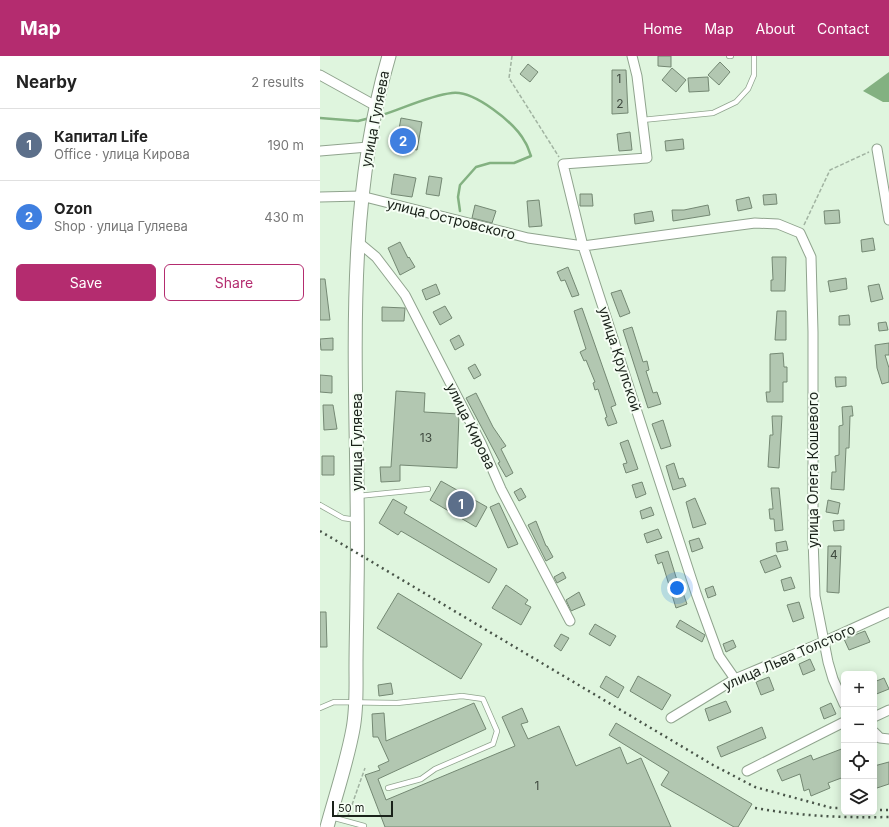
<!DOCTYPE html>
<html lang="en">
<head>
<meta charset="utf-8">
<style>
  :root { --surface:#fff; --page:#f2f2f2; --text:#222; --muted:#767676; --line:#e0e0e0; --accent:#b42c6f }
  body { margin:0; font-family:Inter,sans-serif; background:var(--page); color:var(--text) }
  .controls { position:absolute; right:12px; bottom:12px; display:grid; overflow:hidden; border-radius:6px; box-shadow:0 2px 10px #0003 }
  .controls button { width:36px; height:36px; display:grid; place-items:center; padding:0; border:0; border-bottom:1px solid var(--line); background:var(--surface); color:var(--text); font:20px sans-serif }
  .scale { position:absolute; left:12px; bottom:10px; width:61px; box-sizing:border-box; padding-left:4px; border:2px solid #1a221a; border-top:0; font-size:11px; line-height:14px; white-space:nowrap; color:#1a221a; -webkit-text-stroke:3px #f5fef4; paint-order:stroke }
  .you { position:absolute; left:357px; top:532px; width:14px; height:14px; margin:-10px; border:3px solid #fff; border-radius:50%; background:#1a73e8; box-shadow:0 0 0 6px #1a73e833 }
  .badge { display:grid; place-items:center; width:26px; height:26px; border-radius:50%; background:var(--accent); color:#fff; font-size:13px; font-weight:700 }
  .pin { position:absolute; translate:-50% -50%; border:2px solid #fff; box-shadow:0 1px 4px #0006 }
  .list { margin:0; padding:0; list-style:none }
  h2 { display:flex; justify-content:space-between; align-items:center; height:52px; margin:0; padding:0 16px; font-size:17px }
  h2 small { font-size:13px; font-weight:400; color:var(--muted) }
  .list li { display:grid; grid-template-columns:26px 1fr auto; gap:12px; align-items:center; box-sizing:border-box; height:72px; padding:0 16px; border-top:1px solid var(--line) }
  .list b { display:block; font-size:15px; white-space:nowrap }
  .list p { margin:0; font-size:13px; white-space:nowrap; color:var(--muted) }
  .list em { font-size:13px; font-style:normal; color:var(--muted) }
  .actions { display:flex; gap:8px; padding:12px 16px }
  .actions a { flex:1; padding:9px 0; border:1px solid var(--accent); border-radius:6px; text-align:center; font-size:14px; color:var(--accent) }
  .actions .main { background:var(--accent); color:#fff }
  .icon { flex:none; width:22px; height:22px; fill:none; stroke:currentColor; stroke-width:2; stroke-linecap:round; stroke-linejoin:round }
  .map { position:relative; flex:none; width:569px; height:771px; overflow:hidden }
  header { display:flex; align-items:center; gap:24px; box-sizing:border-box; height:56px; padding:0 20px; background:var(--accent); color:#fff }
  header strong { font-size:19px }
  nav { display:flex; gap:22px; margin-inline-start:auto; font-size:14px }
  main { display:flex }
  aside { flex:1; background:var(--surface) }
  .map>svg:first-child { display:block }
</style>
</head>
<body>
<header>
<strong>Map</strong>
<nav><a>Home</a><a>Map</a><a>About</a><a>Contact</a></nav>
</header>
<main>
<aside>
<h2>Nearby<small>2 results</small></h2>
<ul class="list">
<li><span class="badge" style="background:#5c6f8a">1</span><div><b>Капитал Life</b><p>Office · улица Кирова</p></div><em>190 m</em></li>
<li><span class="badge" style="background:#3f7fe0">2</span><div><b>Ozon</b><p>Shop · улица Гуляева</p></div><em>430 m</em></li>
</ul>
<div class="actions"><a class="main">Save</a><a>Share</a></div>
</aside>
<div class="map">
<svg width="569" height="771" viewBox="0 0 569 771">
  <rect width="100%" height="100%" fill="#dff5de"/>
  <path fill="#83b181" d="M569,16V46H563L543,35Z"/>
  <g fill="none" stroke-linecap="round" stroke-linejoin="round">
    <path stroke="#83b181" stroke-width="2.5" d="M59,60C83,53 107,40 132,37C154,34 195,67 205,86C208,90 209,96 211,100L194,107H170L156,111L140,129L138,141L140,155
      M0,62L38,65L50,62"/>
  </g>
  <path fill="#b2c7b1" stroke="#748873" d="M338,0H351V11L338,10Z
    M400,6L410,16L399,29L388,19Z
    M208,8L218,16L210,26L200,18Z
    M352,12L366,24L356,36L342,24Z
    M292,14H306L308,57L292,58Z
    M388,21L389,35L369,36L368,22Z
    M81,62L102,66L97,94L76,90Z
    M310,76L312,94L299,95L297,78Z
    M363,83L364,93L346,95L345,85Z
    M74,118L96,122L92,141L71,138Z
    M109,120L122,122L119,140L106,138Z
    M260,138H272L273,150H260Z
    M456,138L457,148L444,149L443,139Z
    M429,141L432,152L418,155L416,144Z
    M219,144L222,170L209,171L207,145Z
    M155,149L176,155L172,167L152,162Z
    M388,149L390,159L353,165L352,154H364Z
    M519,154L520,167L505,168L504,155Z
    M332,155L334,165L315,168L314,158Z
    M553,182L555,194L542,196L541,184Z
    M80,186L88,202L89,201L95,211L80,219L68,192Z
    M452,201H466L465,235H451V224H453Z
    M248,211L259,239L252,241L245,224L241,225L237,216Z
    M526,222L527,233L510,236L508,225Z
    M0,223H5L10,264H0Z
    M116,228L120,238L106,244L102,234Z
    M559,228L563,243L551,246L548,230Z
    M301,234L310,257L300,261L291,237Z
    M125,250L132,262L120,269L113,256Z
    M62,251L85,252L84,265H62Z
    M262,252L296,349L291,351L297,367L288,370L285,362L287,361L278,333L275,334L273,327L275,326L266,304L264,305L260,296L266,293L254,255Z
    M457,255H466V284H455Z
    M529,259L530,269H519V260Z
    M566,266L568,274L559,275L558,267Z
    M312,271L323,306L327,305L329,314L326,315L333,337L337,336L341,348L328,352L303,274Z
    M139,279L144,289L135,294L130,284Z
    M13,282V294H1L0,283Z
    M569,287V299H565L569,312V326L562,328L557,312L555,289Z
    M463,297L464,311H467V326H463V346H447L446,336H450V298Z
    M155,308L161,319L154,323L148,312Z
    M0,319L12,320V337L0,336Z
    M515,321H526V330L516,331Z
    M76,335L105,337L104,356L139,358L137,412L80,409V425L61,426L60,411H71Z
    M156,337L173,371L186,390L181,393L193,417L186,421L178,407L180,406L146,342Z
    M3,349H13L17,373L4,374Z
    M532,350L533,360H530L529,392H526L524,434L511,433L512,416H516L515,400L519,399V370L523,369L522,351Z
    M452,360H462L459,412L448,411L450,379H453Z
    M343,364L351,390L341,393L332,368Z
    M308,384L318,413L306,417L303,408L307,407L300,387Z
    M2,400H14V419H2Z
    M354,407L359,423L363,422L366,430L353,434L346,410Z
    M121,425L167,451L156,471L110,444Z
    M322,426L326,438L316,442L312,429Z
    M201,432L206,441L199,445L194,436Z
    M451,432H459L463,474L455,475L454,463H450L449,453H453Z
    M375,442L386,468L373,472L366,446Z
    M73,443L87,451L84,457L177,513L169,527L81,475L78,479L59,467Z
    M508,444L520,447L518,458L506,456Z
    M179,447L198,488L188,492L170,451Z
    M331,451L334,459L322,463L320,455Z
    M524,464V474L514,475L513,465Z
    M216,465L226,490H227L233,501L226,505L208,469Z
    M338,473L342,482L327,487L324,478Z
    M379,482L383,492L372,496L369,485Z
    M466,485L468,494L457,496L456,487Z
    M508,490H521L519,537L507,536Z
    M348,495L360,534H362L367,548L356,552L342,506L338,508L335,499Z
    M456,499L461,511L445,517L440,505Z
    M243,516L246,522L237,527L234,521Z
    M471,521L475,532L464,535L461,524Z
    M186,529L208,544L205,548L211,551L201,569L172,552Z
    M393,530L396,539L388,542L385,533Z
    M259,536L265,549L251,555L246,544Z
    M78,537L162,588L141,623L57,572Z
    M479,546L484,562L473,566L467,549Z
    M0,556H6L7,591H0Z
    M360,564L385,579L382,586L356,571Z
    M275,568L296,580L290,590L269,578Z
    M545,575L550,586L529,594L524,583Z
    M241,578L249,582L241,595L234,590Z
    M413,584L416,591L406,596L403,588Z
    M490,603L495,614L483,619L479,608Z
    M286,620L304,631L298,642L280,631Z
    M318,620L351,639L342,654L310,635Z
    M449,621L454,634L441,639L436,626Z
    M564,622L569,633L554,639V626Z
    M71,627L73,638L59,640L58,629Z
    M406,645L411,656L389,665L385,653Z
    M154,647L166,673L58,723L66,744L195,690L182,661L202,652L208,666L201,668L208,683L239,670L256,710L300,691L307,708L321,702L351,771H65L45,719L60,714L58,710L69,705L58,681H53L52,658L64,657L66,685Z
    M511,647L516,658L504,663L500,652Z
    M296,667L432,748L418,771H414L341,729L349,716L289,679Z
    M442,671L446,682L401,701L397,691Z
    M524,692V721L508,727L510,732L491,740L489,733L484,735L480,718L462,725L457,714L491,699L493,704Z
    M569,706V728L554,733V710Z"/>
  <g fill="none" stroke-linecap="round" stroke-linejoin="round">
    <defs>
      <path id="service" d="M409,0H411
        M322,64L393,57L416,46L428,33L434,19V0
        M38,440L108,433
        M0,449L23,462L37,464
        M0,652L14,646L77,647L142,640L163,643L177,675L173,688L115,713L101,723L68,732
        M11,761L44,770"/>
      <path id="minor" d="M0,19L56,50
        M557,93L569,164
        M0,95L48,91
        M0,141L41,140L208,182L263,190L243,108L327,102L317,20L312,0
        M38,186L56,201L85,239L161,387L181,433L250,565
        M415,623L399,600L376,537L263,190L435,167L458,168L480,177L491,201L493,276V482L495,540L508,606L513,623L524,648
        M554,661L569,654
        M351,662L415,623L503,586L569,556
        M554,676L560,682L569,683
        M427,715L524,666"/>
      <path id="secondary" d="M7,771C16,738 27,706 33,673C37,652 36,631 36,611C36,584 37,558 37,532C41,355 18,173 69,0"/>
    </defs>
    <use href="#service" stroke="#90a48e" stroke-width="6"/>
    <use href="#minor" stroke="#90a48e" stroke-width="11"/>
    <use href="#secondary" stroke="#90a48e" stroke-width="15"/>
    <path stroke="#a1b3a1" stroke-width="1.5" stroke-dasharray="4 2" stroke-linecap="butt" d="M192,0L189,22L239,101
      M484,169L510,114L549,96
      M28,760L45,712"/>
    <use href="#service" stroke="#fff" stroke-width="4.5"/>
    <use href="#minor" stroke="#fff" stroke-width="9"/>
    <use href="#secondary" stroke="#fff" stroke-width="13"/>
    <path stroke="#485448" stroke-width="2.5" stroke-dasharray="2 4" stroke-linecap="butt" d="M0,475L393,709L435,731L512,752H524
      M435,752C481,760 522,762 569,761
      M554,754H569"/>
  </g>
  <g text-anchor="middle" stroke-width="4" stroke-linejoin="round" paint-order="stroke">
    <g font-size="12" fill="#404b40">
      <text x="299" y="27">1</text>
      <text x="300" y="52">2</text>
      <text x="106" y="386">13</text>
      <text x="514" y="503">4</text>
      <text x="217" y="734">1</text>
    </g>
    <g font-size="14" fill="#1a221a" stroke="#f5fef4">
      <text transform="translate(55 63) rotate(-79)" y="5">улица Гуляева</text>
      <text transform="translate(131 163) rotate(14)" y="5">улица Островского</text>
      <text transform="translate(300 303) rotate(72)" y="5">улица Крупской</text>
      <text transform="translate(151 370) rotate(64)" y="5">улица Кирова</text>
      <text transform="translate(37 386) rotate(-90)" y="5">улица Гуляева</text>
      <text transform="translate(493 414) rotate(-90)" y="5">улица Олега Кошевого</text>
      <text transform="translate(469 601) rotate(-24)" y="5">улица Льва Толстого</text>
    </g>
  </g>
</svg>
<div class="controls">
<button>+</button>
<button>−</button>
<button><svg class="icon" aria-label="locate" viewBox="0 0 24 24"><circle cx="12" cy="12" r="6"/><path d="M12 2v4M12 18v4M2 12h4M18 12h4"/></svg></button>
<button><svg class="icon" aria-label="layers" viewBox="0 0 24 24"><path d="M12 4l9 5-9 5-9-5zM3 14l9 5 9-5"/></svg></button>
</div>
<div class="scale">50 m</div>
<div class="you"></div>
<div class="pin badge" style="left:141px;top:448px;background:#5c6f8a">1</div>
<div class="pin badge" style="left:83px;top:85px;background:#3f7fe0">2</div>
</div>
</main>
</body>
</html>
